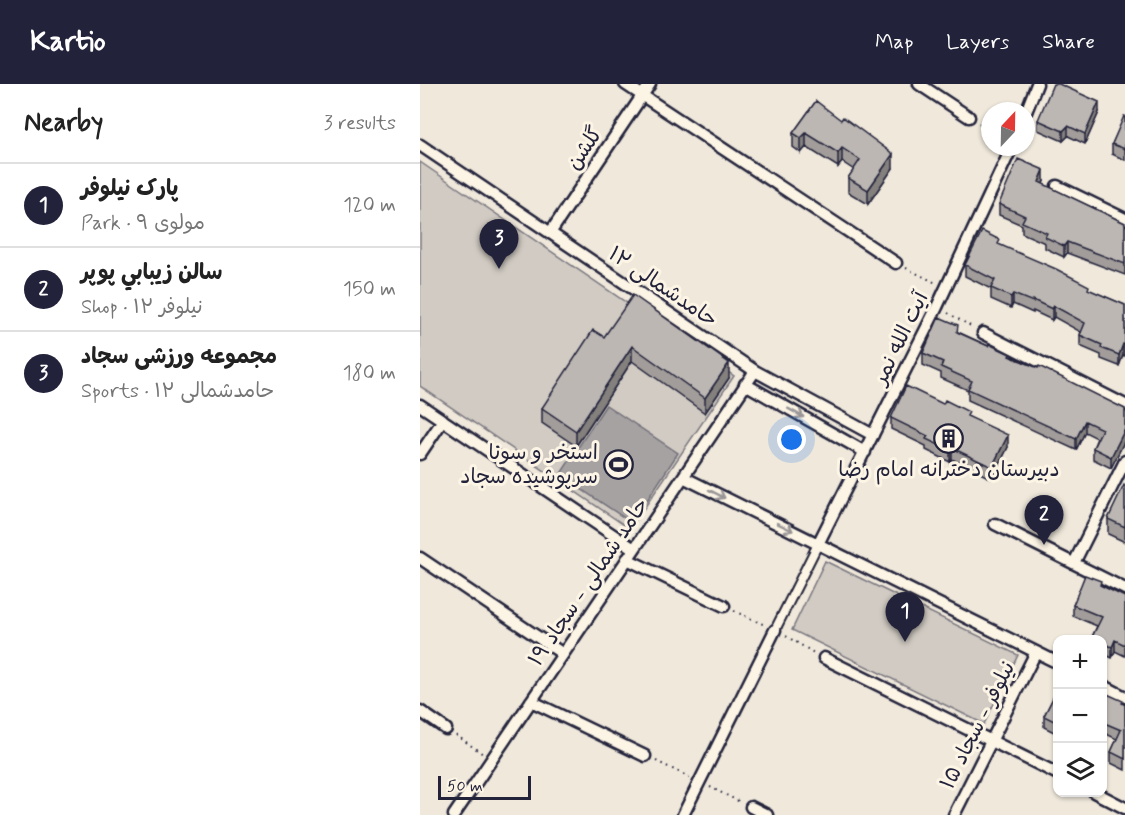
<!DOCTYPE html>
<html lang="en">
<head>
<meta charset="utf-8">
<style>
  :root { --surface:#fff; --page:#f6f6f6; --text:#222; --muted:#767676; --line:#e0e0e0; --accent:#22223b }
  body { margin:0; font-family:Mynerve,"Playpen Sans Arabic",sans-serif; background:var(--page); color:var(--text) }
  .controls { position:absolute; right:18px; bottom:18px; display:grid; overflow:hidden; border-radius:12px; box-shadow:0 2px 4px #0004 }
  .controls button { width:54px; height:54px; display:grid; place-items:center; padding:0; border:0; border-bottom:2px solid var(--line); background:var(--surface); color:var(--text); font:30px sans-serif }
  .compass { position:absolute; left:561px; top:18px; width:54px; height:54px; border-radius:50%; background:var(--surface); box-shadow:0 2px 4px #0004; rotate:22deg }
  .scale { position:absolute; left:18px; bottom:15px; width:93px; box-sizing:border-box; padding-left:6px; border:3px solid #22223b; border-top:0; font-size:16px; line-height:21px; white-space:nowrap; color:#22223b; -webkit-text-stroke:4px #fcf5e5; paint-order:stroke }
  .you { position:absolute; left:372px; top:356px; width:21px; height:21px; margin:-15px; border:4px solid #fff; border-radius:50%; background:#1a73e8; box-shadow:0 0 0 9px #1a73e833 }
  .badge { display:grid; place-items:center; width:39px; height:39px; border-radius:50%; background:var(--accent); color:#fff; font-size:20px; font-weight:700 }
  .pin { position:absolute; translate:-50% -50px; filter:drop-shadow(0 2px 3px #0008) }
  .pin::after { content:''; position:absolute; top:32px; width:21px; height:18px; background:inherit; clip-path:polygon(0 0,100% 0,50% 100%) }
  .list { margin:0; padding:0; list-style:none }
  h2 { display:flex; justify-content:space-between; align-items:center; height:78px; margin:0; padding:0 24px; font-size:26px }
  h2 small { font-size:20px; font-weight:400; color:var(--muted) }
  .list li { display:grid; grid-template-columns:39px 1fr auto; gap:18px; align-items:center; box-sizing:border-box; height:84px; padding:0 24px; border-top:2px solid var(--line) }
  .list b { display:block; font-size:22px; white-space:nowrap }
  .list p { margin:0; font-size:20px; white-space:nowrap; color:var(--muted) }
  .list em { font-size:20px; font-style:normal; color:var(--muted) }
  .icon { flex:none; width:33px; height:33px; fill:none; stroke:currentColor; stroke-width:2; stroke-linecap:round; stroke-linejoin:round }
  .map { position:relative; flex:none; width:705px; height:731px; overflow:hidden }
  header { display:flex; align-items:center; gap:36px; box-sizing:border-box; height:84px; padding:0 30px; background:var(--accent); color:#fff }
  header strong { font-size:28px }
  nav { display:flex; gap:33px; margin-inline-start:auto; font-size:21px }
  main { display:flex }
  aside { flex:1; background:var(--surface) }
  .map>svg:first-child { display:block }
</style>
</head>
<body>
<header>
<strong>Kartio</strong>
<nav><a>Map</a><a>Layers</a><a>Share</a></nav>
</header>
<main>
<aside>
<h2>Nearby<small>3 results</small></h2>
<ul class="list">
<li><span class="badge">1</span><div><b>پارک نیلوفر</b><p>Park · مولوی ۹</p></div><em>120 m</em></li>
<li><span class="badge">2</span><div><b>سالن زيبابي پوپر</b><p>Shop · نیلوفر ۱۲</p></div><em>150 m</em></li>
<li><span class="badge">3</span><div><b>مجموعه ورزشی سجاد</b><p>Sports · حامدشمالی ۱۲</p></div><em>180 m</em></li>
</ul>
</aside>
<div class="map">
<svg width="705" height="731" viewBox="0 0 705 731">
  <rect width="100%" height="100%" fill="#efe8db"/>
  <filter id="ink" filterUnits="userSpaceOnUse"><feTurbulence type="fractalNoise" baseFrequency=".0167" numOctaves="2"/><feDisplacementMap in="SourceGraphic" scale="12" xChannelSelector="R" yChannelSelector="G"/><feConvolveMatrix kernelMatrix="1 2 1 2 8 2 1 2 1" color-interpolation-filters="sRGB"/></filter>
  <g filter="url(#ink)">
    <path fill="#d1cbc3" stroke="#7a767f" stroke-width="1.5" d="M0,78L314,292L210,445L0,302Z
      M405,477L598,571L564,640L372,546Z"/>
    <path fill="#a6a2a2" stroke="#716f79" stroke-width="1.5" d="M186,321L258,369L212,439L140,391Z"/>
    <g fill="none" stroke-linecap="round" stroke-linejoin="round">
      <defs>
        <path id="pedestrian" d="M355,546L398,460"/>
        <path id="minor" d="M205,0L476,179
          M499,0L549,33
          M606,28L617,0
          M0,61L335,287L453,351
          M637,102L705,135
          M130,149L230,0
          M563,249L705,321
          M325,300L445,368
          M0,321L214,465
          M0,370L23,336
          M263,393L638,579
          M575,440L705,505
          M398,460L517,223L592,63
          M0,474L143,570
          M207,475L304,522
          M654,479L705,377
          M404,574L638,690
          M682,601L705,613
          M111,617L225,672
          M0,627L26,645
          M674,708L705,724
          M331,723L347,731
          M34,731L335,287
          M263,731L355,546
          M534,731L616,568"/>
      </defs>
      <use href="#pedestrian" stroke="#22223b" stroke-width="12"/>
      <use href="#minor" stroke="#22223b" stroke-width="15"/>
      <path stroke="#22223b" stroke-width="2" stroke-dasharray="1.5 4.5" stroke-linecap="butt" d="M559,39L570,45
        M486,184L516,199
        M528,229L554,244
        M314,527L345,541
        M366,552L394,569
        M36,651L63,670
        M236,677L269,693
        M290,703L320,718"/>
      <use href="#pedestrian" stroke="#fcf5e5" stroke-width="8"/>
      <use href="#minor" stroke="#fcf5e5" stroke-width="10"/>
    </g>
    <path fill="#a29d9a" stroke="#22223b" stroke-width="1.5" d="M396,17L473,84L448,120L428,108V94L434,86L422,78L418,83L386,63L381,69L373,63V49Z
      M679,28L665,60L648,52L643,57L618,46V36Z
      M705,32V76L692,70V60Z
      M624,97L623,100L705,139V191L647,169L644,173L625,164V159L602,149V141L579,131V120Z
      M580,161L669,206L705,221V272L703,271L699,282L681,275V271L660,262V251L661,248L634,233L632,236L613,227V229L593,220L591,224L571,215V205L545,192V181Z
      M538,248L705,325V356L691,384L673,375V364L677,354L665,348L656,366L548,316V306L521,294V289L503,281V269Z
      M184,253L309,294L285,329L212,277L156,362L122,339V324Z
      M549,333L588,363L572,395L532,375L530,378L506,366V362L471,345V334Z
      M705,402V458L688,450V435Z
      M681,502L705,513V572L695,567L692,574L682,569V555H672V553L677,542L653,532V521Z
      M638,604V650L624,643V632Z
      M682,610L705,621V686L691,679V668L697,655L682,648Z"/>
    <path fill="#84807d" stroke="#22223b" stroke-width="1.5" d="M679,18V28L665,60V50Z
      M648,42V52L643,57V47Z
      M386,49V63L381,69V54Z
      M422,64V78L418,83V69Z
      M473,70V84L448,120V106Z
      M624,86V97L619,109V98Z
      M647,158V169L644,173V162Z
      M593,210V220L591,224V213Z
      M634,222V233L632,236V225Z
      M703,260V271L699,282V271Z
      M212,262V277L156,362V347Z
      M309,279V294L285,329V314Z
      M665,337V348L656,366V355Z
      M705,345V356L691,384V373Z
      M588,351V363L572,395V383Z
      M532,364V375L530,378V366Z
      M695,556V567L692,574V563Z"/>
    <path fill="#bcb7b3" stroke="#22223b" stroke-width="1.5" d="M633,0H639L679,18L665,50L648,42L643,47L618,36Z
      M396,17L421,36L423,33L473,70L448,106L428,94L440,76L422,64L418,69L386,49L381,54L373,49Z
      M704,32H705V65L692,60Z
      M598,75L624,86L619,98L705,139V180L647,158L644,162L625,153L627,149L602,138L605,132L579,120Z
      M562,147L580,156L578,160L636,185L669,202L668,205L705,221V261L703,260L699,271L681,264L682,261L660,251L665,239L634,222L632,225L613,216V218L593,210L591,213L571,204L575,196L545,181Z
      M213,211L309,279L285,314L212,262L156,347L122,324L173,246L184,253Z
      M519,233L538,241L537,248L568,262L569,260L590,270L589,272L618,284L619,282L705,325V345L691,373L673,364L682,345L665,337L656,355L548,305L552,297L521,283L523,278L503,269Z
      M486,302L523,320L525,316L549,328L547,332L588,351L572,383L532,364L530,366L506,355L508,352L471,334Z
      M704,401L705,402V443L688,435Z
      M665,491L681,497L680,501L705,513V561L695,556L692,563L682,559V555H676L672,553L682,533L653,521Z
      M638,604V639L624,632Z
      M685,609L703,617L702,619L705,621V675L691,668L701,646L682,638V610L684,611Z"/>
    <defs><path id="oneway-shaft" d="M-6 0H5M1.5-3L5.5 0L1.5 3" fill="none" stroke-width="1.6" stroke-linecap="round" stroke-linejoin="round" transform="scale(1.5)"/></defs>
    <g stroke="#9a9698">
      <use href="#oneway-shaft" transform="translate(376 329) rotate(29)"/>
      <use href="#oneway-shaft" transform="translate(297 410) rotate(27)"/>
      <use href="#oneway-shaft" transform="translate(365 443) rotate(26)"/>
    </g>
  </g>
  <defs>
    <symbol id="building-ring" viewBox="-11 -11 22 22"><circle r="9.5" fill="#fcf5e5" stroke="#22223b" stroke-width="1.5"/><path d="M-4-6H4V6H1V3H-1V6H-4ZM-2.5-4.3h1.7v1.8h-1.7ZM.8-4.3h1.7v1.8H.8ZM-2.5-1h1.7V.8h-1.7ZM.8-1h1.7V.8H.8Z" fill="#22223b"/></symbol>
    <symbol id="stadium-ring" viewBox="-11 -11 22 22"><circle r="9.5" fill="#fcf5e5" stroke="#22223b" stroke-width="1.5"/><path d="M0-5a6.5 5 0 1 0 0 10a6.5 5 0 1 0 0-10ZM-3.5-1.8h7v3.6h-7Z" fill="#22223b"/></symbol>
  </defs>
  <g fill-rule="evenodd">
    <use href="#building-ring" x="512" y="338" width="33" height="33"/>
    <use href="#stadium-ring" x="182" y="364" width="33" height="33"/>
  </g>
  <g text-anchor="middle" stroke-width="6" stroke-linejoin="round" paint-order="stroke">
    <g font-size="21" fill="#22223b" stroke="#fcf5e5">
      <text transform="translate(164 64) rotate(-56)" y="7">گلشن</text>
      <text transform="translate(243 202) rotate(34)" y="7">حامدشمالی ۱۲</text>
      <text transform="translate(480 254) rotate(-64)" y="7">آیت الله نمر</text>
      <text transform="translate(168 498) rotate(-56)" y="7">حامد شمالی - سجاد ۱۹</text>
      <text transform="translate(557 641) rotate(-63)" y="7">نیلوفر - سجاد ۱۵</text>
    </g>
    <g font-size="21" fill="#22223b" stroke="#fcf5e5" text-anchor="end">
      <text x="178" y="375">استخر و سونا<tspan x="178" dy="24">سرپوشیده سجاد</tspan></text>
      <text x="529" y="392" text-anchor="middle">دبیرستان دخترانه امام رضا</text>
    </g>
  </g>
</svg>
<div class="controls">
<button>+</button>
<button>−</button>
<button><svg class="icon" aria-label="layers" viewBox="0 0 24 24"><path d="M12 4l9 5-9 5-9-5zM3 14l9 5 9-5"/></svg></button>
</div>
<svg class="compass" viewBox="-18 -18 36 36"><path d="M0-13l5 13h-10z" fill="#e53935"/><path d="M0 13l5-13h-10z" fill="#767676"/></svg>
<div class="scale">50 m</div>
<div class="you"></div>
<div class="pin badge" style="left:485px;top:558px">1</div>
<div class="pin badge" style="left:624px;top:461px">2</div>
<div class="pin badge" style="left:79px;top:185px">3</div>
</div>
</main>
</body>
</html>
